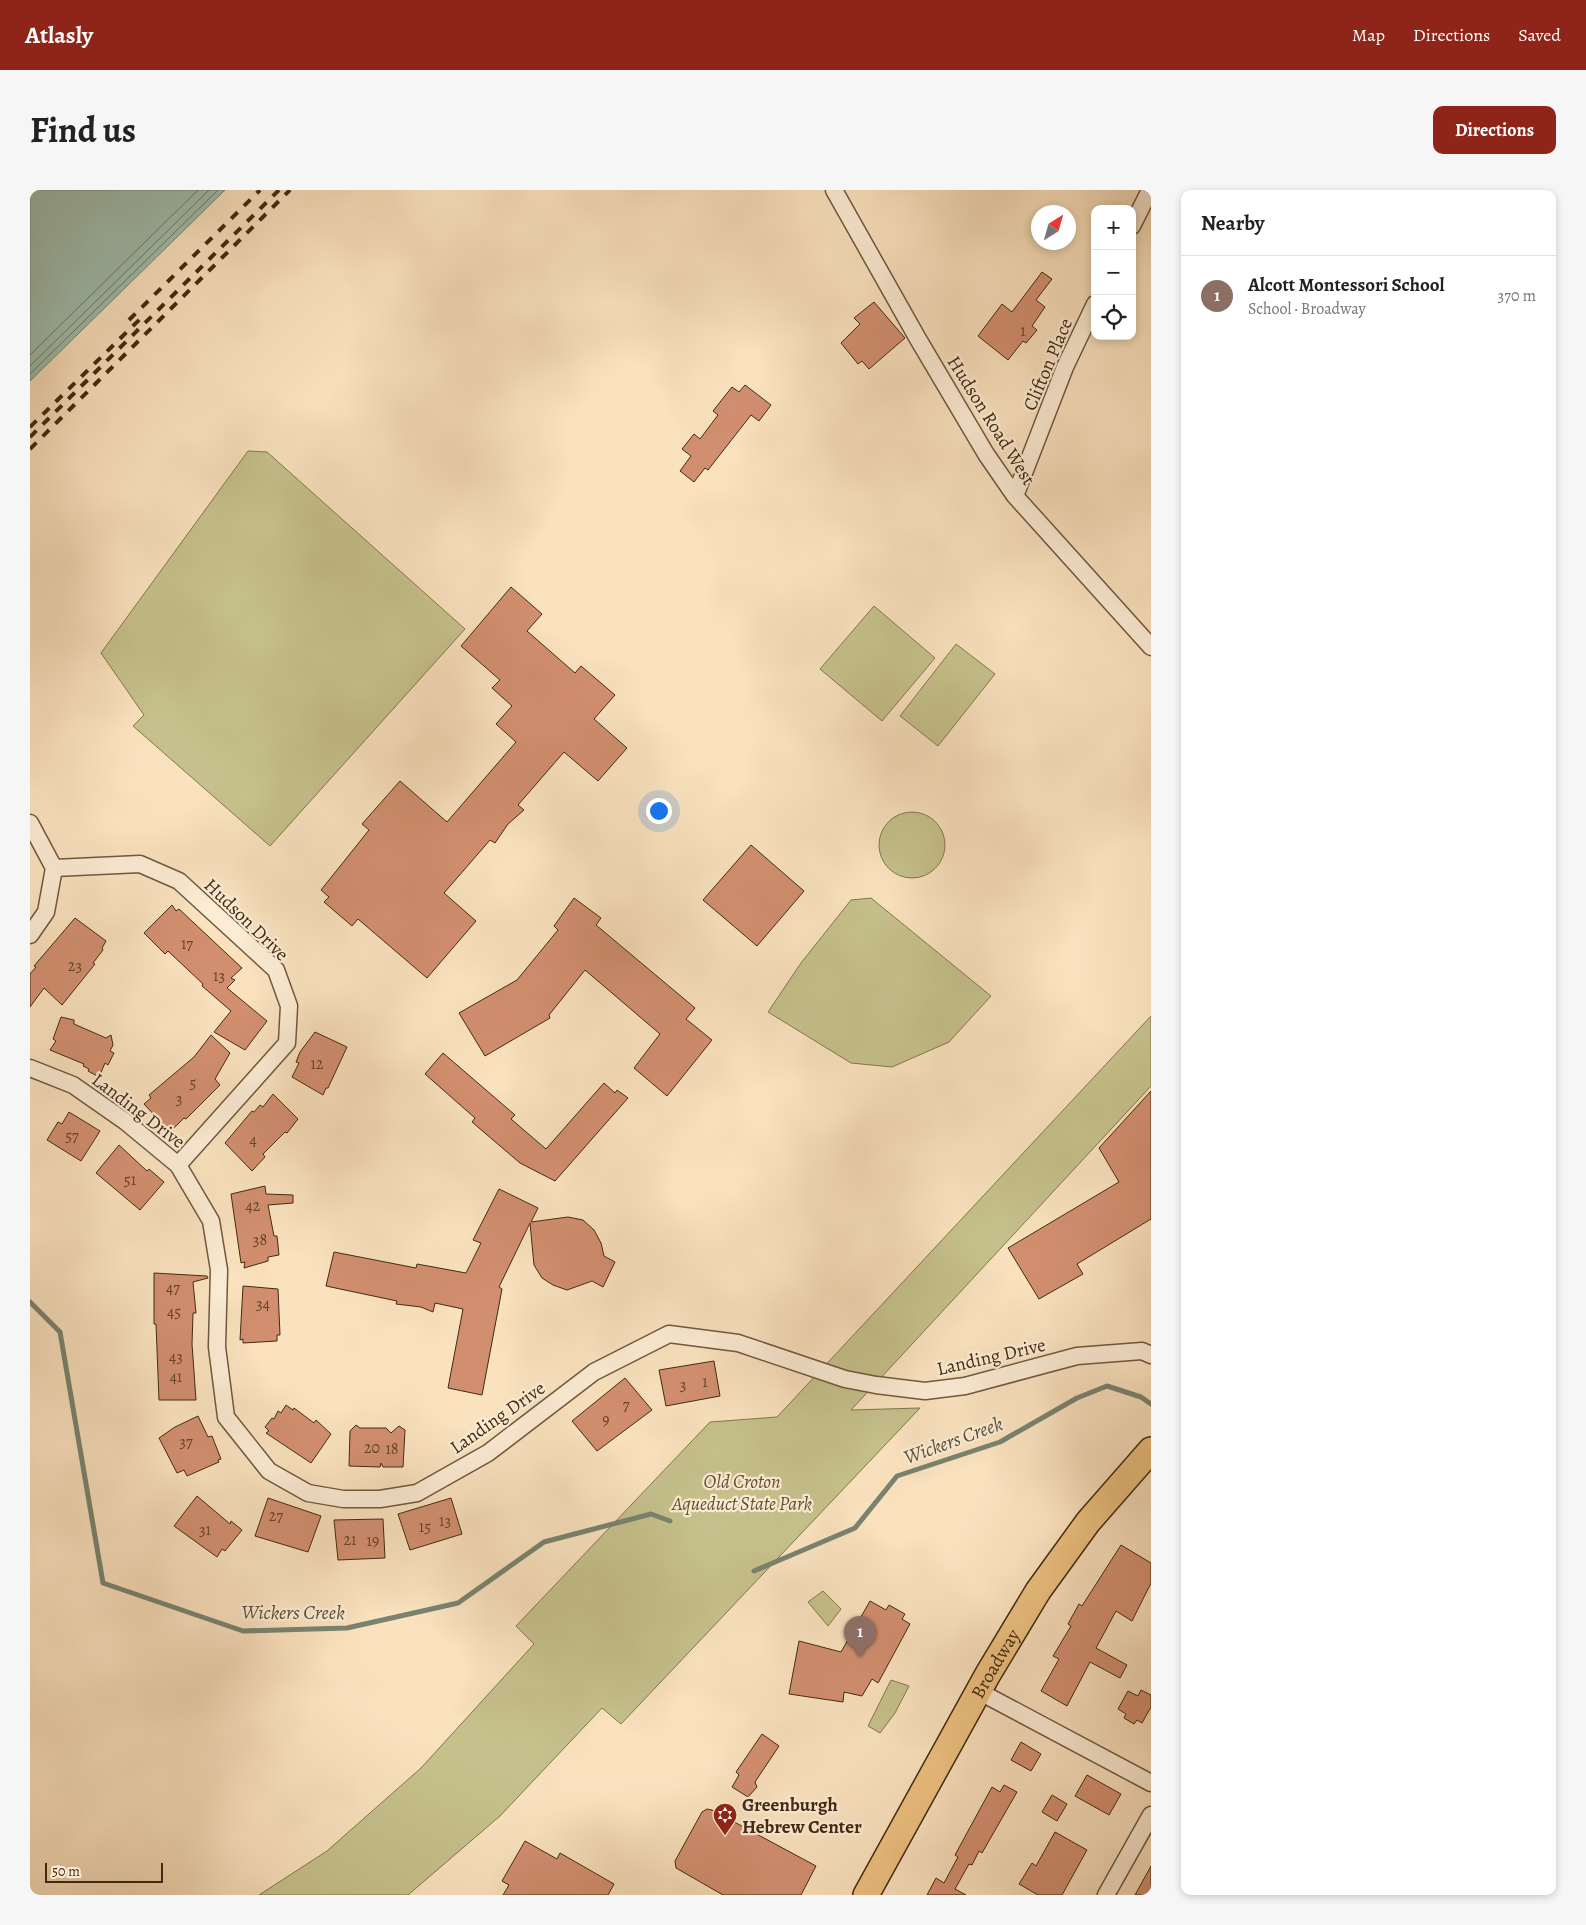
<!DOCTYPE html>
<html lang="en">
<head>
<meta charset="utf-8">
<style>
  :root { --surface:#fff; --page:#f6f6f6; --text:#222; --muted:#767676; --line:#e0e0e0; --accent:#8f2418 }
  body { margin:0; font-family:Alegreya,serif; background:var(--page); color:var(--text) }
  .controls { position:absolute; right:15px; top:15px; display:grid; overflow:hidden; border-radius:10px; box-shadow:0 2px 8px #0003 }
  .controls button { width:45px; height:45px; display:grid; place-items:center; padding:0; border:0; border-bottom:1px solid var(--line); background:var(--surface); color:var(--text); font:25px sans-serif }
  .compass { position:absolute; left:1001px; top:15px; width:45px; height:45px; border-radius:50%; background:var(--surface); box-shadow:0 2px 8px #0003; rotate:37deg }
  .scale { position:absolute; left:15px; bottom:12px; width:118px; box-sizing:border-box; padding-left:5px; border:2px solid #422a12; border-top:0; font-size:14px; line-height:18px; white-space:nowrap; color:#422a12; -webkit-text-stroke:4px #fcecd5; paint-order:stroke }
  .you { position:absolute; left:628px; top:620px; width:18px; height:18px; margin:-12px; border:4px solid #fff; border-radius:50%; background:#1a73e8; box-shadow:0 0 0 8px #1a73e833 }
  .badge { display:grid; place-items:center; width:32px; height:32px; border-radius:50%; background:var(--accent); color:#fff; font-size:16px; font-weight:700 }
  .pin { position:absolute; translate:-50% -41px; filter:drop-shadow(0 1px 2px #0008) }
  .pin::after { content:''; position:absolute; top:26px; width:18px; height:15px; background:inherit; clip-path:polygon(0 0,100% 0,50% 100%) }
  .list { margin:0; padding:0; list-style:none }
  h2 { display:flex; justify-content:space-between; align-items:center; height:65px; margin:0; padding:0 20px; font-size:21px }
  h2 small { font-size:16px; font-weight:400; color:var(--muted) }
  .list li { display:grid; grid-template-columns:32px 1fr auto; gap:15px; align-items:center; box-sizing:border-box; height:80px; padding:0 20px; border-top:1px solid var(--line) }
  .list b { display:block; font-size:19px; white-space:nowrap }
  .list p { margin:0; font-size:16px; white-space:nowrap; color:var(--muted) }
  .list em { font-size:16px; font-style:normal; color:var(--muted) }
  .icon { flex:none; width:28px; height:28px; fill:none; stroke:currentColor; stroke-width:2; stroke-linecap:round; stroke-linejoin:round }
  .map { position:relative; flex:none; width:1121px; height:1705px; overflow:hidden; border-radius:10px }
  header { display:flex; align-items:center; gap:30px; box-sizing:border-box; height:70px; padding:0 25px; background:var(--accent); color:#fff }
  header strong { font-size:24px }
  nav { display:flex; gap:28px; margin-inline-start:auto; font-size:18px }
  .intro { display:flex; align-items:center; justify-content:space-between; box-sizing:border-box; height:120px; padding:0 30px }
  h1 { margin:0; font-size:35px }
  .button { padding:12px 22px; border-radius:10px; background:var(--accent); color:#fff; font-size:18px; font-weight:700 }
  main { display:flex; gap:30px; padding:0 30px }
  aside { flex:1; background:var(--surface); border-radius:10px; box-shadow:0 2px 8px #0003 }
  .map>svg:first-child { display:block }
</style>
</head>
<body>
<header>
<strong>Atlasly</strong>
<nav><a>Map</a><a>Directions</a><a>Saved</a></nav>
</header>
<div class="intro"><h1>Find us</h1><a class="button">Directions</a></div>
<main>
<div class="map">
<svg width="1121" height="1705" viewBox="0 0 1121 1705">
  <rect width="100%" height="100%" fill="#fae2bf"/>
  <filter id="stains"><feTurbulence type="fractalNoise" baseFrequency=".004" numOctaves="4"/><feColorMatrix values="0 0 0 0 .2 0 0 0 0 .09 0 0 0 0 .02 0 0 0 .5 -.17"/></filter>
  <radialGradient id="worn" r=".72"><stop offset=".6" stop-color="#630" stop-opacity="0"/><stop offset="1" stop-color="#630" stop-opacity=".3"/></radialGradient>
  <path fill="#c6c18c" stroke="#84764f" d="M218,261L237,262L435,439L240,656L103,536L114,525L71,463Z
    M844,416L905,468L852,531L790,479Z
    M926,454L965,484L908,556L870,526Z
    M849 655a33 33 0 1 1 66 0a33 33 0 1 1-66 0Z
    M841,708L961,806L919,852L862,877L821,873L738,822L771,773L821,710Z
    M1121,826V896L821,1220L890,1218L591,1534L572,1518L470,1626L378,1705H229L297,1661L391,1578L504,1454L486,1436L680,1232L747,1227Z
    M793,1401L811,1419L798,1436L778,1412Z
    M861,1490L879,1496L865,1523L850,1543L838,1536Z"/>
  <path fill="#9ebeaf" stroke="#798370" d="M0,0H195L0,191Z"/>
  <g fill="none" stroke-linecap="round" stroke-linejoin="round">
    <path stroke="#707460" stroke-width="1" d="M0,165L168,0
      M0,176L179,0
      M0,184L188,0"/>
    <path stroke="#798370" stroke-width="5" d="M0,1112L30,1142L73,1393L213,1441L317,1438L428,1413L514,1352L621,1324L640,1331
      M724,1381L825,1338L867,1286L970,1252L1047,1208L1077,1196L1111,1207L1121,1214"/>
  </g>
  <path fill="#d28f70" stroke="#422a12" d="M1012,82L1022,89L1006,110L1015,117L1002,136L1007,140L996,153L993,151L978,170L948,146L972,114L982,122Z
    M844,112L875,148L839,179L832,171L828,174L811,153L830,134L824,128Z
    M715,195L741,215L729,231L721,225L678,280L675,278L664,292L650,281L661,266L652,259L664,244L670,249L688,225L683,221L702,197L709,202Z
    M481,397L512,424L497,441L545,483L551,476L585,505L564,529L597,558L568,591L534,562L488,615L494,620L478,634L465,653L460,650L414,703L446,731L397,788L328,729L322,736L294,712L299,707L291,700L339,640L332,634L370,591L417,632L486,552L466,534L482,516L462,498L470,490L431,456Z
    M721,655L774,701L727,756L673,710Z
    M544,708L571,728L566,735L665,818L656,829L682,850L637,906L604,878L630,844L555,780L519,825L520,828L455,866L429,823L487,790L528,740L524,736Z
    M142,715L146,721L149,719L212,778L201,788L205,790L197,798L237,831L215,860L184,842L201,821L172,796L173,794L138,761L135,764L114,743Z
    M45,728L76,751L72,758L73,760L63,773L65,774L32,815L14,798L0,817V784L6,777L4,776Z
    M31,827L44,830V834L76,848L81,845L83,855L80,861L84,863L78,875L75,873L69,887L58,881L59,879L53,876L54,874L20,860L26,851L23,849Z
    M285,842L317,857L298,898H296L293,905L262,887L269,873L266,872L270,862Z
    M181,845L200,863L185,889L190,895L156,929L154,928L140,942L114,914L121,908L119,905L164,867Z
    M413,863L485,925L481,929L516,959L574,893L585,903L587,900L598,908L525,991L490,973L442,932L445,928L395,884Z
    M1121,901V1029L1047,1074L1053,1084L1009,1109L978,1058L1089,992L1069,958Z
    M243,904L268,929L257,943L255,942L233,964L235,967L222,981L195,953L222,921L224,922L230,915L233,917Z
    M39,922L70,941L51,971L17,950L28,932L32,934Z
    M89,955L117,981L119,979L134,992L110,1020L66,983Z
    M235,996L236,1004L263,1005V1013L238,1015L244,1046H247L249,1065L238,1067V1071L214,1078L215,1072L211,1073L201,1004Z
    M469,999L508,1018L501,1032L538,1027L553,1030L564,1040L571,1053L574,1066L585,1072L573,1097L562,1091L537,1100L523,1095L512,1088L504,1075L500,1033L469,1097L472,1099L452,1205L418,1198L433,1119L405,1113L403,1122L391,1117L366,1114L367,1111L296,1096L304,1062L386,1078L387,1074L436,1083L451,1053L443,1050Z
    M124,1083L177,1086L178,1088L163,1092L166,1123H163L162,1154L166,1210H129L126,1134H124Z
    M213,1096L248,1099L250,1145H247V1151L213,1153V1149L210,1150Z
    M684,1171L690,1206L636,1216L629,1180Z
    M595,1188L622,1220L567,1261L542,1231Z
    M256,1215L263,1220L264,1218L284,1233L286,1230L301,1244L281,1273L236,1243L239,1241L235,1237L242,1228L244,1229L248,1221L251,1223Z
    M168,1226L178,1247L182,1246L191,1269L188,1270L189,1272L157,1286L154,1280L147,1283L129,1248L145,1237Z
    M326,1235L330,1238H356L361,1243L369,1236L375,1240L373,1277H353L351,1273L350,1277L319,1276L320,1241Z
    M167,1306L200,1334L201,1331L212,1340L195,1361L192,1359L187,1367L144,1336Z
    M238,1308L291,1326L278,1362L225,1346Z
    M421,1308L432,1344L380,1360L368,1324Z
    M353,1329L355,1368L308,1370L304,1330Z
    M1091,1355L1121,1373V1393L1102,1431L1086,1421L1066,1458L1097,1475L1090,1488L1060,1472L1037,1516L1011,1501L1029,1469L1023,1466L1041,1436L1038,1434L1049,1414L1052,1416Z
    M840,1411L856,1420L859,1415L875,1424L872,1429L880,1434L848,1493L842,1489L832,1506L814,1502L813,1512L759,1504L769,1451L811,1462Z
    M1111,1500L1121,1505V1517L1112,1533L1107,1530L1104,1534L1094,1528L1096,1524L1088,1519L1098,1501L1108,1506Z
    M732,1544L749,1556L725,1592L727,1597L718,1607L702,1597L709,1585L706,1582Z
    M991,1552L1011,1564L1001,1581L981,1570Z
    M1057,1585L1091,1604L1079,1625L1045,1606Z
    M974,1595L987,1602L952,1663L949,1661L942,1675L939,1674L925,1699L936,1705H897L906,1688L914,1693L928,1667L925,1665L962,1597L970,1602Z
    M1022,1605L1037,1614L1027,1631L1012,1622Z
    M677,1619L682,1620L786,1676L771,1705H693L646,1678L645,1671L672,1622Z
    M1025,1642L1057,1660L1032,1705H1008L989,1694L1002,1673L1006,1676Z
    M495,1651L527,1669L530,1663L584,1694L578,1705H473L479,1695L472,1691Z
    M1121,1676V1705H1105Z"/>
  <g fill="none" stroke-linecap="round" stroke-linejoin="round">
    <defs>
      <path id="street" d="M804,0L888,149L956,264L985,306L1121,457
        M1102,36L1120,0
        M985,306L1035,177L1065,114
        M0,633L24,678L16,722L0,745
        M24,678L110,674L149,691L246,780L259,816L257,853L148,975
        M0,878L43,895L96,932L148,975L181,1031L189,1080L187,1157L196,1227L239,1281L278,1303L313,1309H350L387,1303L458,1263L564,1182L639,1144L708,1153L815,1189L846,1195L895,1201L935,1196L1047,1166L1112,1161L1121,1165
        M950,1502L1121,1593
        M1076,1705L1121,1625"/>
      <g id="primary">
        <path id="s1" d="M836,1705L958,1484L1008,1401L1058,1332L1121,1260"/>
      </g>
    </defs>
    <use href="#street" stroke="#70583d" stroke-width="19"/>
    <use href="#primary" stroke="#422a12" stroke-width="28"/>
    <use href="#street" stroke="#fcecd5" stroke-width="16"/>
    <use href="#primary" stroke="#edc180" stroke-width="25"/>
    <path stroke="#422a12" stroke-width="4" stroke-dasharray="9 9" stroke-linecap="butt" d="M99,130L230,0
      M0,237L110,129
      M0,247L249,0
      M0,259L260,0"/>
  </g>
  <defs>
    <symbol id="synagogue-pin" viewBox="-11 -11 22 30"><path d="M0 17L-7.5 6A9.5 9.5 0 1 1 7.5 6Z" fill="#8f2418" stroke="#fcecd5"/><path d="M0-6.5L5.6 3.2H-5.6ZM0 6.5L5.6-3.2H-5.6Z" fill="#fff"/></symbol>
  </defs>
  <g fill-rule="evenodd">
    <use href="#synagogue-pin" x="681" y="1611" width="28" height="38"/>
  </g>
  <g text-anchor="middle" stroke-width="4.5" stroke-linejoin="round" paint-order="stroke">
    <g font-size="16" fill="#66432a">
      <text x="993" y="146">1</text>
      <text x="157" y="759">17</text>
      <text x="45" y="781">23</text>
      <text x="189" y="791">13</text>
      <text x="287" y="879">12</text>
      <text x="163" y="898">5</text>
      <text x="149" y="914">3</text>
      <text x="42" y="951">57</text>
      <text x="223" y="955">4</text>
      <text x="100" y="995">51</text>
      <text x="223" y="1021">42</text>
      <text x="230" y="1055">38</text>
      <text x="143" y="1103">47</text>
      <text x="233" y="1119">34</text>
      <text x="144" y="1127">45</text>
      <text x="146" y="1172">43</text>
      <text x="146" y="1192">41</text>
      <text x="675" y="1197">1</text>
      <text x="653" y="1200">3</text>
      <text x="596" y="1220">7</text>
      <text x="576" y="1235">9</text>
      <text x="156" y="1257">37</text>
      <text x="342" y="1263">20</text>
      <text x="362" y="1264">18</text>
      <text x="246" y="1331">27</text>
      <text x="415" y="1336">13</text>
      <text x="395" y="1342">15</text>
      <text x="175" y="1345">31</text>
      <text x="320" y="1355">21</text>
      <text x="343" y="1356">19</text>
    </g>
    <g font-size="19" fill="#422a12" stroke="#fcecd5">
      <text transform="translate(1017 174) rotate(-67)" y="7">Clifton Place</text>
      <text transform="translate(962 230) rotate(58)" y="7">Hudson Road West</text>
      <text transform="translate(217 729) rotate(44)" y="7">Hudson Drive</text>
      <text transform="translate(109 920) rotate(37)" y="7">Landing Drive</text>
      <text transform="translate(961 1166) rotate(-13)" y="7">Landing Drive</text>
      <text transform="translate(467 1227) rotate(-35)" y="7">Landing Drive</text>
      <text dy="7" stroke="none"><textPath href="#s1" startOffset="265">Broadway</textPath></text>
    </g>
    <g font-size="19" font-style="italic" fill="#635030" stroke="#fcecd5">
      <text x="712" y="1298">Old Croton<tspan x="712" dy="22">Aqueduct State Park</tspan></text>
    </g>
    <g font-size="19" font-weight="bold" fill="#422a12" stroke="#fcecd5" text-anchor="start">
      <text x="712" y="1621">Greenburgh<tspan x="712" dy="22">Hebrew Center</tspan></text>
    </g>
    <g font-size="20" font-style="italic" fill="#594f39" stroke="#fcecd5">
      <text transform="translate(923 1250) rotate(-20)" y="7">Wickers Creek</text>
      <text x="263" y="1429">Wickers Creek</text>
    </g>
  </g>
  <rect width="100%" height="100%" filter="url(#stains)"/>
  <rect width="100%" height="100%" fill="url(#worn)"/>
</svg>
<div class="controls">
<button>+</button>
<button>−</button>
<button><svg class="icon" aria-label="locate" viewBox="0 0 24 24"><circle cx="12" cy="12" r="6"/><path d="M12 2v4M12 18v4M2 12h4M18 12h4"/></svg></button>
</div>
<svg class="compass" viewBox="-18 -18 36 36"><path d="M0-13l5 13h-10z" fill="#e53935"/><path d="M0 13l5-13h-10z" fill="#767676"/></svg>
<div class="scale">50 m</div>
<div class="you"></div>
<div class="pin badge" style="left:830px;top:1467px;background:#8d6e63">1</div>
</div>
<aside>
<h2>Nearby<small></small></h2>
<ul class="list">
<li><span class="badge" style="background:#8d6e63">1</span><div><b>Alcott Montessori School</b><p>School · Broadway</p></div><em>370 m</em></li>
</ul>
</aside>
</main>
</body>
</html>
